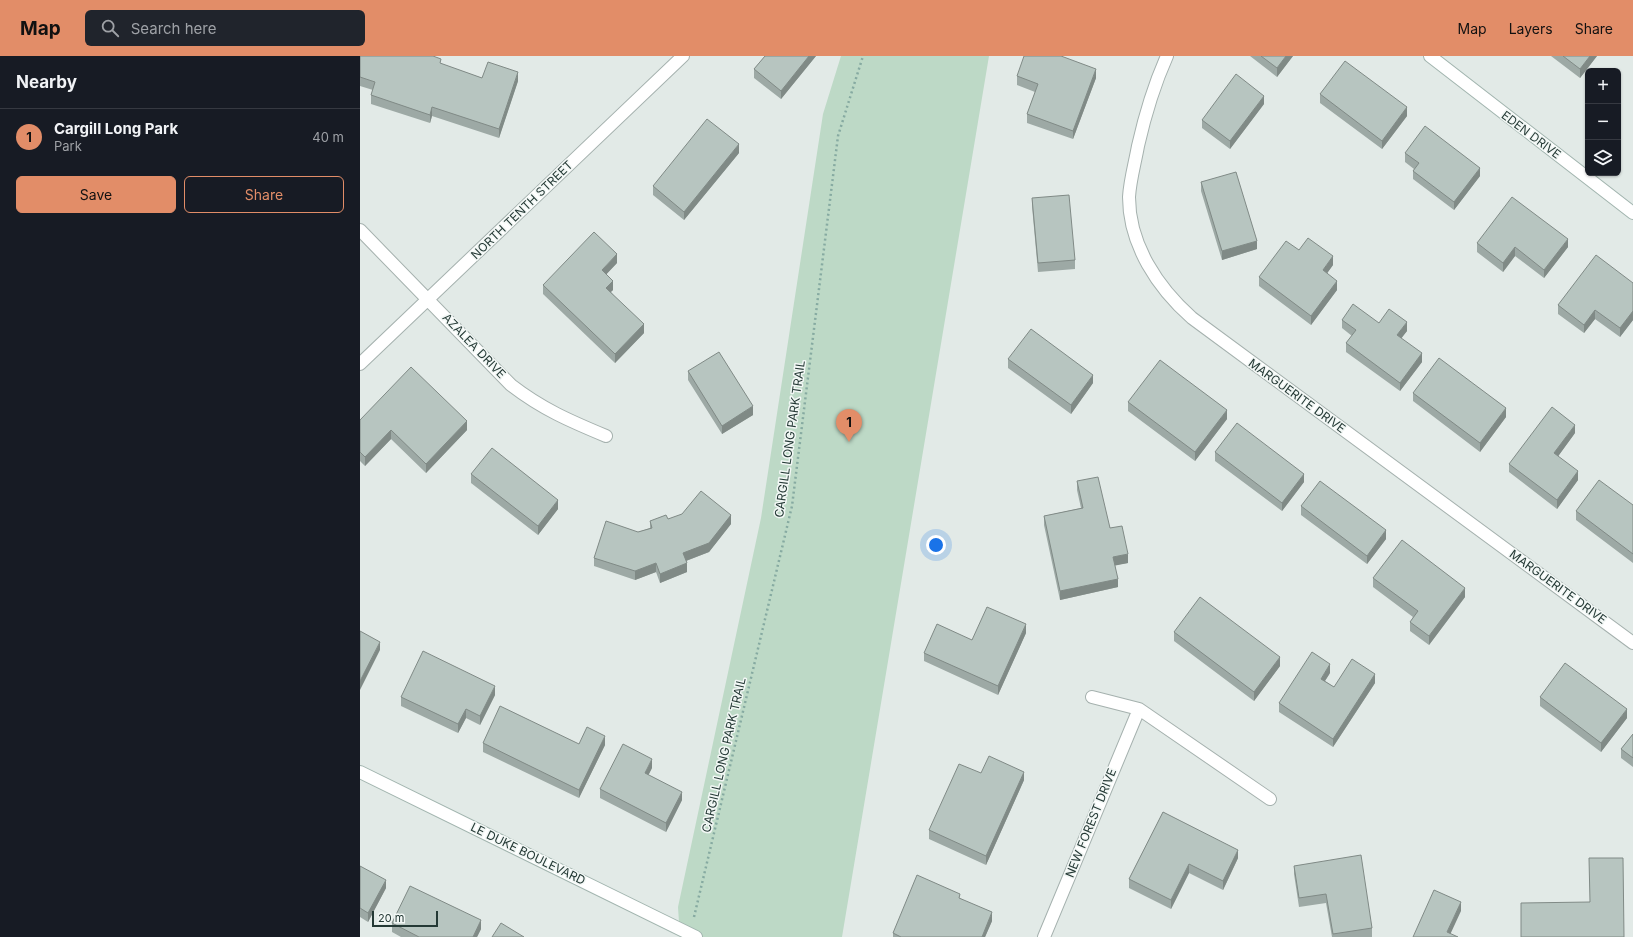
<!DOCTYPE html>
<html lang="en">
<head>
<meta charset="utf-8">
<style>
  :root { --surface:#171b24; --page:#20242c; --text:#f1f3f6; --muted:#9ea1a6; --line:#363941; --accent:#e28d68 }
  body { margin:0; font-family:Inter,sans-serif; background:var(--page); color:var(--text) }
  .controls { position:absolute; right:12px; top:12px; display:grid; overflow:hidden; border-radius:6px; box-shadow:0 1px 3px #0004 }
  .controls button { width:36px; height:36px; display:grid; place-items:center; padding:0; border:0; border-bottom:1px solid var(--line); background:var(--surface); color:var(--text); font:20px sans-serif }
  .scale { position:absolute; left:12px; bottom:10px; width:66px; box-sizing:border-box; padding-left:4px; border:2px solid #243935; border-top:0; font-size:11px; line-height:14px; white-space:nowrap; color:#243935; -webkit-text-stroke:3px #f2f7f5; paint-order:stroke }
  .you { position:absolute; left:576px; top:489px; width:14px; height:14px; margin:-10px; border:3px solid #fff; border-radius:50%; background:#1a73e8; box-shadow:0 0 0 6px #1a73e833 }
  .badge { display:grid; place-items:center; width:26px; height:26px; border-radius:50%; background:var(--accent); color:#111; font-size:13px; font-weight:700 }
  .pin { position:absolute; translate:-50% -33px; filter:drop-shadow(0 1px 2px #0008) }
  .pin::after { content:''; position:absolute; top:21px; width:14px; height:12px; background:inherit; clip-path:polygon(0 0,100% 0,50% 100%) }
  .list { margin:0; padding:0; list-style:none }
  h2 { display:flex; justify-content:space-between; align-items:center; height:52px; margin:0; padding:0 16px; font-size:17px }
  h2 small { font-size:13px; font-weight:400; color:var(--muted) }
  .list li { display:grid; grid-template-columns:26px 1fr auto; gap:12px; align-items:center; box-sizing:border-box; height:56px; padding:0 16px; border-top:1px solid var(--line) }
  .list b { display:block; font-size:15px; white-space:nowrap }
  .list p { margin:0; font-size:13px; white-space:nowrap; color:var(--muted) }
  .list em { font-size:13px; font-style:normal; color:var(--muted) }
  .actions { display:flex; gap:8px; padding:12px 16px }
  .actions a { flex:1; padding:9px 0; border:1px solid var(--accent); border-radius:6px; text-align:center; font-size:14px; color:var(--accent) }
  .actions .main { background:var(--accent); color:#111 }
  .icon { flex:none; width:22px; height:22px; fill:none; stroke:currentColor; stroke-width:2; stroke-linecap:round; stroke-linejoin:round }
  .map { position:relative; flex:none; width:1273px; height:881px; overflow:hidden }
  header { display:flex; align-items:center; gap:24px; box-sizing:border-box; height:56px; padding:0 20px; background:var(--accent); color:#111 }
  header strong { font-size:19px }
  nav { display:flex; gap:22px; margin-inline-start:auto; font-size:14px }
  .search { width:280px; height:36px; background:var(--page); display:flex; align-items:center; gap:10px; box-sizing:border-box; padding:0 14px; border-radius:6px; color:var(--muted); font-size:15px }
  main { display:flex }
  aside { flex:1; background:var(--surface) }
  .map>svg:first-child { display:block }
</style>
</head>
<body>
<header>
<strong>Map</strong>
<div class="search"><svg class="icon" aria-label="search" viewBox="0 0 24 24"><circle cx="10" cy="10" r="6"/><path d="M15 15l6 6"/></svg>Search here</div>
<nav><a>Map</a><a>Layers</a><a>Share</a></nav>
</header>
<main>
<aside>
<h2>Nearby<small></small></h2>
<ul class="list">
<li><span class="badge">1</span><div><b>Cargill Long Park</b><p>Park</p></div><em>40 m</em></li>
</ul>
<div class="actions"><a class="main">Save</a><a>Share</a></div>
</aside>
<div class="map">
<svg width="1273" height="881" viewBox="0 0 1273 881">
  <rect width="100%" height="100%" fill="#e2eae7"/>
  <path fill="#bdd9c6" d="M481,0H629L482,881H320L318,851L401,462L463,58Z"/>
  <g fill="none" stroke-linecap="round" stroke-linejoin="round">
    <defs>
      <path id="street" d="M807,0C794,29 785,59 778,90C775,107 770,124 769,141C769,189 798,232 832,262L1273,587
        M0,174L151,329C182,353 210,365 246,380
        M0,308L323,0
        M732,641L779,653
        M684,881L779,653L910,743"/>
      <path id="secondary" d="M1070,0L1273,157
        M0,716L336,881"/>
    </defs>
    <use href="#street" stroke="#a5b1ae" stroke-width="14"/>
    <use href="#secondary" stroke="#a2b5af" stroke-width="14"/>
    <path stroke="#86aaa1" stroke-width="2.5" stroke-dasharray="2 3" stroke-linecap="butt" d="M334,861L432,450L478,80L503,0"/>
    <use href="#street" stroke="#fff" stroke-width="12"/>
    <use href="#secondary" stroke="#fff" stroke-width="12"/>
  </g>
  <path fill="#9da9a5" d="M0,0L81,8L122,22L158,25L139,82L72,60L70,67L11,48V39L13,34L0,30Z
    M405,0H456L421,43L394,22V13Z
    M890,0H933L917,21Z
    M1191,0H1237L1220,22Z
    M657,20L736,22L713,83L667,67V58L675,36L657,29Z
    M960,38L1047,60L1022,93L960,47Z
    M904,48L870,93L842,72V64Z
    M379,97L324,164L293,139V130Z
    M1045,97L1120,120L1094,154L1053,123V115L1054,113L1045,106Z
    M841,126L897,193L862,204L841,135Z
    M672,142L715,204V213L678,216L672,150Z
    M1117,187L1208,191L1184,222L1155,200L1143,216L1117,196Z
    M257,207L246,218L253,234L251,236L284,277L255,307L183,238V229Z
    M973,209L967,217L977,234L951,269L899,230V221Z
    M1273,227V264L1260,281L1235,263L1224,277L1198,258V249Z
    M982,264L1019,267L1047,275L1041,282L1062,306L1040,335L986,296V287L992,280L982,272Z
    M648,303L733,327L711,358L648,312Z
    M328,315L393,359L362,378L328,324Z
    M1053,337L1146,361L1120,396L1053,345Z
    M768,346L867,363L835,405L768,355Z
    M0,364L107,374L66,417L31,383L5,410L0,405Z
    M1215,377L1198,400L1218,424L1197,453L1149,416V408Z
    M855,396L944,426L922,455L855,405Z
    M111,418L198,453L178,479L111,427Z
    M717,425L750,472L768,507L755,509L758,531L700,544L684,469V460L721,452L717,434Z
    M1273,449V507L1216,464V455Z
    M941,450L1026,483L1007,508L941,459Z
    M308,463L371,468L349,496L326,505L327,516L300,527L296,516L275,524L234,510V502L278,476L290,472V465Z
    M1013,522L1105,541L1069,589L1050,575V566L1053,561L1013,531Z
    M814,576L920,610L894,645L814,585Z
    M666,577L638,639L564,605V597L612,584Z
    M970,617L965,625L974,631L1015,627L973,691L919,656V647Z
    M135,639L120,669L106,662L98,677L41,650V641Z
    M1180,641L1267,662L1241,696L1180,650Z
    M1273,678V711L1261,702V693Z
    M123,687L219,688L245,689L219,742L123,696Z
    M292,712L288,719L322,744L306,776L240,742V733Z
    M621,717L664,724L626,809L569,783V774Z
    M803,756L878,802L863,834L829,817L811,853L769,832V823Z
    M0,810L26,832L8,866L0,861Z
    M934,810L1012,872V881H972L966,847L939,851L934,818Z
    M600,842L632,865L625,881H533V877Z
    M32,867L121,873L117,881H41L32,876Z"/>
  <path fill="#808a86" d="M449,0H456L421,43V35Z
    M926,0H933L917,21V12Z
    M1230,0H1237L1220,22V13Z
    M736,13V22L713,83V75Z
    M158,16V25L139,82V73Z
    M904,40V48L870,93V85Z
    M72,51V60L70,67V59Z
    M1047,51V60L1022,93V85Z
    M379,88V97L324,164V156Z
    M1120,112V120L1094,154V146Z
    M1208,183V191L1184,222V214Z
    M897,185V193L862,204V195Z
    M1155,191V200L1143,216V207Z
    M257,198V207L242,223V214Z
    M973,200V209L963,223V214Z
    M253,225V234L246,240V232Z
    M977,225V234L951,269V260Z
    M1235,254V263L1224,277V269Z
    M1273,255V264L1260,281V272Z
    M1047,266V275L1037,288V279Z
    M284,268V277L255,307V298Z
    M1062,297V306L1040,335V327Z
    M733,319V327L711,358V349Z
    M393,350V359L362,378V370Z
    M1146,352V361L1120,396V387Z
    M867,354V363L835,405V396Z
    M107,365V374L66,417V408Z
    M1215,369V377L1194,406V397Z
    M31,374V383L5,410V401Z
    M1218,415V424L1197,453V444Z
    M944,418V426L922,455V447Z
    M198,444V453L178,479V470Z
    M371,459V468L349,496L323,506V497Z
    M1026,474V483L1007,508V500Z
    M768,498V507L753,510V501Z
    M296,507V516L275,524V515Z
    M327,507V516L300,527V518Z
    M758,523V531L700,544V535Z
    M1105,532V541L1069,589V580Z
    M666,568V577L638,639V630Z
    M20,586V594L0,634V625Z
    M920,601V610L894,645V636Z
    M970,608V617L961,631V623Z
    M1015,618V627L973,691V683Z
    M135,630V639L120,669V660Z
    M106,653V662L98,677V668Z
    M1267,653V662L1241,696V687Z
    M245,680V689L219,742V734Z
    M292,703V712L285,726V717Z
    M664,716V724L626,809V800Z
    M322,736V744L306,776V767Z
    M878,794V802L863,834V825Z
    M829,808V817L811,853V844Z
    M26,824V832L8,866V857Z
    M1101,846V855L1089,881L1087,876Z
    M632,856V865L625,881H622Z
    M121,864V873L117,881H113Z"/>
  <path fill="#b7c5c0" stroke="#808a86" d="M0,0H73L81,3L80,7L122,22L128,6L158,16L139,73L72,51L70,59L11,39L15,26L0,21Z
    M405,0H449L421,35L394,13Z
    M664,0H701L736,13L713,75L667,58L678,28L657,20Z
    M901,0H926L917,12Z
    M1203,0H1230L1220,13Z
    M985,5L1047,51L1022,85L960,38Z
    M876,18L904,40L870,85L842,64Z
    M347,63L379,88L324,156L293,130Z
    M1065,70L1120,112L1094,146L1053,115L1059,107L1045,97Z
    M876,116L897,185L862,195L841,126Z
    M709,139L715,204L678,207L672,142Z
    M1152,141L1208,183L1184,214L1155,191L1143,207L1117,187Z
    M234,176L257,198L242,214L253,225L246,232L284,268L255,298L183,229Z
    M948,182L973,200L963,214L977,225L951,260L899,221L926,185L939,194Z
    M1236,199L1273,227V255L1260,272L1235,254L1224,269L1198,249Z
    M993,248L1019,267L1029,253L1047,266L1037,279L1062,297L1040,327L986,287L996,274L982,264Z
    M671,273L733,319L711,349L648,303Z
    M359,296L393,350L362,370L328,315Z
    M1079,302L1146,352L1120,387L1053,337Z
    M800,304L867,354L835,396L768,346Z
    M51,311L107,365L66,408L31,374L5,401L0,396V364Z
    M1192,351L1215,369L1194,397L1218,415L1197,444L1149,408Z
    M877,367L944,418L922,447L855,396Z
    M132,392L198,444L178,470L111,418Z
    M738,421L750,472L762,470L768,498L753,501L758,523L700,535L684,460L723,452L717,425Z
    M1239,424L1273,449V498L1216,455Z
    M960,425L1026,474L1007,500L941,450Z
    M341,435L371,459L349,487L323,497L327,507L300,518L296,507L275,515L234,502L246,465L278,476L292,472L290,465L306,459L308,463L322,458Z
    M1042,484L1105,532L1069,580L1050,566L1058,555L1013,522Z
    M840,541L920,601L894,636L814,576Z
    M627,551L666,568L638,630L564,597L577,568L612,584Z
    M0,575L20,586L0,625Z
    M63,595L135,630L120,660L106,653L98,668L41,641Z
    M952,596L970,608L961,623L974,631L992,603L1015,618L973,683L919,647Z
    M1205,607L1267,653L1241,687L1180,641Z
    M140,650L219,688L227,671L245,680L219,734L123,687Z
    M1273,678V702L1261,693Z
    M263,688L292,703L285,717L322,736L306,767L240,733Z
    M629,700L664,716L626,800L569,774L599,708L621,717Z
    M803,756L878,794L863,825L829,808L811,844L769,823Z
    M1001,799L1012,872L973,878L966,838L939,842L934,810Z
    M1229,802H1263L1264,881H1161V847L1230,846Z
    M0,810L26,824L8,857L0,852Z
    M557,819L600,838L599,842L632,856L622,881H541L533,877Z
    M50,830L121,864L113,881H59L32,867Z
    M1074,834L1101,846L1087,876L1098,881H1053Z
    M141,867L164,881H132Z"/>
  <g text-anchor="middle" stroke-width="3" stroke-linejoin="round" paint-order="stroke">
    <g font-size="12" fill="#243935" stroke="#f2f7f5">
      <text transform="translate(1171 79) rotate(37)" y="4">EDEN DRIVE</text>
      <text transform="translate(162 154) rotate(-44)" y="4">NORTH TENTH STREET</text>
      <text transform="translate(114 290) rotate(46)" y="4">AZALEA DRIVE</text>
      <text transform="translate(937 340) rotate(36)" y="4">MARGUERITE DRIVE</text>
      <text transform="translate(430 383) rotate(-82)" y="4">CARGILL LONG PARK TRAIL</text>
      <text transform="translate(1198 531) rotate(36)" y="4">MARGUERITE DRIVE</text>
      <text transform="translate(364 699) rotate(-77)" y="4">CARGILL LONG PARK TRAIL</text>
      <text transform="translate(731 767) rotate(-68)" y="4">NEW FOREST DRIVE</text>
      <text transform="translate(168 798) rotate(26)" y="4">LE DUKE BOULEVARD</text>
    </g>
  </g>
</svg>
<div class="controls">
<button>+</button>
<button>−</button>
<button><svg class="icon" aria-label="layers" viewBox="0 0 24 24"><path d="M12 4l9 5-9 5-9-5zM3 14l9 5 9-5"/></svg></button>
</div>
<div class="scale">20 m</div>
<div class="you"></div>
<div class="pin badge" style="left:489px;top:386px">1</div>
</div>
</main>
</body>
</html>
